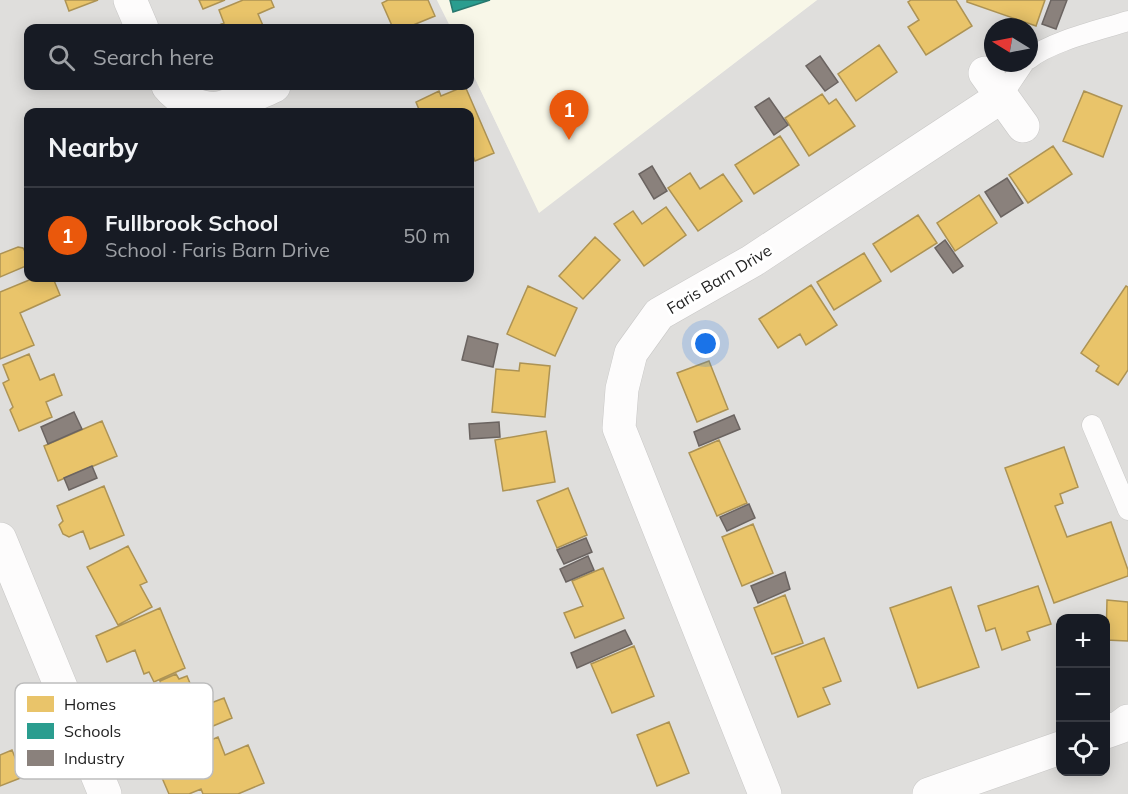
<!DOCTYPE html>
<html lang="en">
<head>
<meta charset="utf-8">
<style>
  :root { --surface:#171b24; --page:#20242c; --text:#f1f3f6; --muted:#9ea1a6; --line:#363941; --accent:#ea580c }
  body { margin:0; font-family:Mulish,sans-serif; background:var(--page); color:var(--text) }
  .controls { position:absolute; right:18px; bottom:18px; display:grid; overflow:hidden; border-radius:12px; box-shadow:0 3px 15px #0003 }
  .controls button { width:54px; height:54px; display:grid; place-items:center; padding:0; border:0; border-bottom:2px solid var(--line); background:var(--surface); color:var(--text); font:30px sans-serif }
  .compass { position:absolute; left:984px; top:18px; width:54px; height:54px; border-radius:50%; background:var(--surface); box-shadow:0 3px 15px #0003; rotate:280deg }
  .you { position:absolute; left:706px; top:344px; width:21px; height:21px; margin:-15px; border:4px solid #fff; border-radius:50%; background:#1a73e8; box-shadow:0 0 0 9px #1a73e833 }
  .badge { display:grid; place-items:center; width:39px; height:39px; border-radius:50%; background:var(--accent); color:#fff; font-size:20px; font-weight:700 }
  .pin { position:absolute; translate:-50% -50px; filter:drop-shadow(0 2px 3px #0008) }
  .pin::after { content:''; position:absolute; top:32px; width:21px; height:18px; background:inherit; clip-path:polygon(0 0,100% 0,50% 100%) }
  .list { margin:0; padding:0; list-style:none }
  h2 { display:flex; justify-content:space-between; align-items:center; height:78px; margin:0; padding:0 24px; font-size:26px }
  h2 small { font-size:20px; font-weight:400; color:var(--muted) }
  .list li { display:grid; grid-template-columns:39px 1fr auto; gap:18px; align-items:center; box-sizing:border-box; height:96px; padding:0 24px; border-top:2px solid var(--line) }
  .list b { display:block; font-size:22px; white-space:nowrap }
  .list p { margin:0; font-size:20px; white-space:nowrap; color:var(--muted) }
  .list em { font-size:20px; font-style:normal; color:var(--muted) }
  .icon { flex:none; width:33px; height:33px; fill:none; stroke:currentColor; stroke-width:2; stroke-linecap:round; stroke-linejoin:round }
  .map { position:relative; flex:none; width:1128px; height:794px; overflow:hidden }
  .search { position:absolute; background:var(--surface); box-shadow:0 3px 15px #0003; left:24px; top:24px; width:450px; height:66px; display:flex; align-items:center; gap:15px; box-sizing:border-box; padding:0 21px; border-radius:12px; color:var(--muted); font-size:22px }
  .panel { position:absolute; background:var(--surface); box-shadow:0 3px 15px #0003; left:24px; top:108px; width:450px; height:174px; border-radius:12px }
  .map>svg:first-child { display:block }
</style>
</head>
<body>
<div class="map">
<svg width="1128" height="794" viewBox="0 0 1128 794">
  <rect width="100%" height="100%" fill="#f0eeeb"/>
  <path fill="#dfdedc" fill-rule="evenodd" d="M0,0H437L451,28H28V86H470V68L539,212L817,0H1128V794H0ZM993,27H1029V63H993ZM28,112H470V278H28ZM1060,618H1106V772H1060Z"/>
  <path fill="#f8f7e8" d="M437,0H817L539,213L470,68V28H451Z"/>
  <path fill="#e9c46a" stroke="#ad9354" stroke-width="1.5" d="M65,0H98L69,11Z
    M199,0H225L203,9Z
    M243,0H271L274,7L258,14L264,28H212L224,23L219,10Z
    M388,0H428L435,16L406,28H393L382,3Z
    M911,0H956L972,26L926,55L908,27L919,20L908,2Z
    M967,0H1045L1036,26L967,2Z
    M879,45L897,72L856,101L838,74Z
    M465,86L494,153L475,161L470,149V112H420L416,102L439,91L441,96Z
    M1084,91L1122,106L1103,157L1063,141Z
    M822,94L829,104L836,99L855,126L809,156L785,118Z
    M780,136L799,165L754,194L735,165Z
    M1053,146L1072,174L1028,203L1009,175Z
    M690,173L700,189L723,174L742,201L698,231L668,188Z
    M979,195L997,223L955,251L937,223Z
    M666,207L686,235L644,266L614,224L633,211L642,224Z
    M918,215L937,243L891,272L873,244Z
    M595,237L620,260L583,299L559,276Z
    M18,247L23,248L28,257L26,266L0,277V254Z
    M864,253L881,281L834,310L817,282Z
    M34,278H53L60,295L20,313L34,345L0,359V292Z
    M811,285L837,325L806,345L800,334L778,348L759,319Z
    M528,286L577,308L555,356L507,334Z
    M1126,286L1128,287V370L1118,385L1096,371L1099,366L1081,353Z
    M29,354L40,380L54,374L62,395L46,402L52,417L19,431L10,410L13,407L3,383L9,380L3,365Z
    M709,361L728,409L697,422L677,373Z
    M520,363L550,366L545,417L492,412L496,369L519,371Z
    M102,421L117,456L58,481L44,446Z
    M546,431L555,482L503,491L495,440Z
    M719,440L747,503L717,516L689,453Z
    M1064,447L1078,487L1060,494L1063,503L1055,506L1067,537L1111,522L1128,570V576L1054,603L1005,468Z
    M104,486L124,535L90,549L83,531L69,537L63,534L59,525L63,521L57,506Z
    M568,488L587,535L557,548L537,501Z
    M753,524L773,573L742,586L722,537Z
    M128,546L147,582L140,585L152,607L118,625L87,567Z
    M603,568L624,618L575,638L564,613L583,606L572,581Z
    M1038,586L1051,624L1027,632L1030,640L1002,650L995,628L986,631L978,606Z
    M951,587L979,667L918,688L890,608Z
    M785,595L803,643L772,654L754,608Z
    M1107,600L1128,602V641L1106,640Z
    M160,608L185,668L154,682L149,672L144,674L135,650L107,662L96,636Z
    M824,638L841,681L823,688L830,704L798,717L775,657Z
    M634,646L654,696L612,713L591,664Z
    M176,674L179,679L187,676L194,693L205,689L211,703L224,698L232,718L180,740L169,714L138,728L126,700L161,686L160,681Z
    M669,722L689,773L657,786L637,735Z
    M218,737L225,755L248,745L264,783L238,794H203L201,789L189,794H169L156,764Z
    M12,750L23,777L0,786V755Z"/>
  <path fill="#2a9d8f" stroke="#28786e" stroke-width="1.5" d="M450,0H490L453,12Z"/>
  <path fill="#8a817c" stroke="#6b6461" stroke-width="1.5" d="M1051,0H1067L1056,29L1042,24Z
    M820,56L838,82L825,91L806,66Z
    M769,98L788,125L774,135L755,107Z
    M652,166L667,191L654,199L639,174Z
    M1007,178L1023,203L1001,217L985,192Z
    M945,240L963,266L953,273L935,248Z
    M468,336L498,344L493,367L462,360Z
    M74,412L82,429L48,444L41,427Z
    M734,415L740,429L699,446L694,432Z
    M499,422L500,437L470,439L469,424Z
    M92,466L97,478L69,490L64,478Z
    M749,504L755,518L727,531L720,517Z
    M586,538L592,552L564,564L557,550Z
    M588,556L594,570L566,582L560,569Z
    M785,572L790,589L758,603L751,586Z
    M625,630L632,644L577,668L571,653Z"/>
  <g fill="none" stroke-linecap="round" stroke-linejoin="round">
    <defs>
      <path id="service" d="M1029,59C1051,41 1100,30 1128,21
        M1001,97L1024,63
        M1092,425L1128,510"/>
      <path id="minor" d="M130,0L142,28
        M985,73L1023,126
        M168,86C178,99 200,110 218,108C233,106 260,92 274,86
        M0,539L105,794
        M1106,732L1120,727L1128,721
        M765,794L619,428L622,389L631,353L659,314L752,261L1001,97
        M929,794L1060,748"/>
    </defs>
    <use href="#service" stroke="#c9c8c7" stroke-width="21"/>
    <use href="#minor" stroke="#c9c8c7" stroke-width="34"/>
    <use href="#service" stroke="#fdfcfc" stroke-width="20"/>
    <use href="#minor" stroke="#fdfcfc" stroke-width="33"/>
  </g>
  <g text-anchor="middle" stroke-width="6" stroke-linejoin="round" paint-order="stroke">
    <g font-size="16" fill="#222" stroke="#fff">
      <text transform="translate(719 279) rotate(-31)" y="6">Faris Barn Drive</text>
    </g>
  </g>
  <rect x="15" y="683" width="198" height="96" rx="9" fill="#fff" stroke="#bdbdbd" stroke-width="1.5"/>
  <rect x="27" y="696" width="27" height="16" fill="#e9c46a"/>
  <rect x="27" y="723" width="27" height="16" fill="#2a9d8f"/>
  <rect x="27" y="750" width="27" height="16" fill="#8a817c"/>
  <g font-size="16" fill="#222">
    <text x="64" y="710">Homes</text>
    <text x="64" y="737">Schools</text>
    <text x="64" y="764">Industry</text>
  </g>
</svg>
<div class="controls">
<button>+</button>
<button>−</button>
<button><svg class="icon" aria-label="locate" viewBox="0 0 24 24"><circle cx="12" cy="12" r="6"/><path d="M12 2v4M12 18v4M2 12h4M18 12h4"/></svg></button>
</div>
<svg class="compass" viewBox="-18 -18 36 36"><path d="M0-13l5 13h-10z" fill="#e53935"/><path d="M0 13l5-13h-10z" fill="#9ea1a6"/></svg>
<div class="you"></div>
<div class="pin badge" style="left:569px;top:140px">1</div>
<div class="search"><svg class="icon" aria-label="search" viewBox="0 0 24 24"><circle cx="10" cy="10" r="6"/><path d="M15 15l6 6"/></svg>Search here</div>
<section class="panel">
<h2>Nearby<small></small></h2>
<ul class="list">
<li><span class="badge">1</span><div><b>Fullbrook School</b><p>School · Faris Barn Drive</p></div><em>50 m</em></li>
</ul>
</section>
</div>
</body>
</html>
